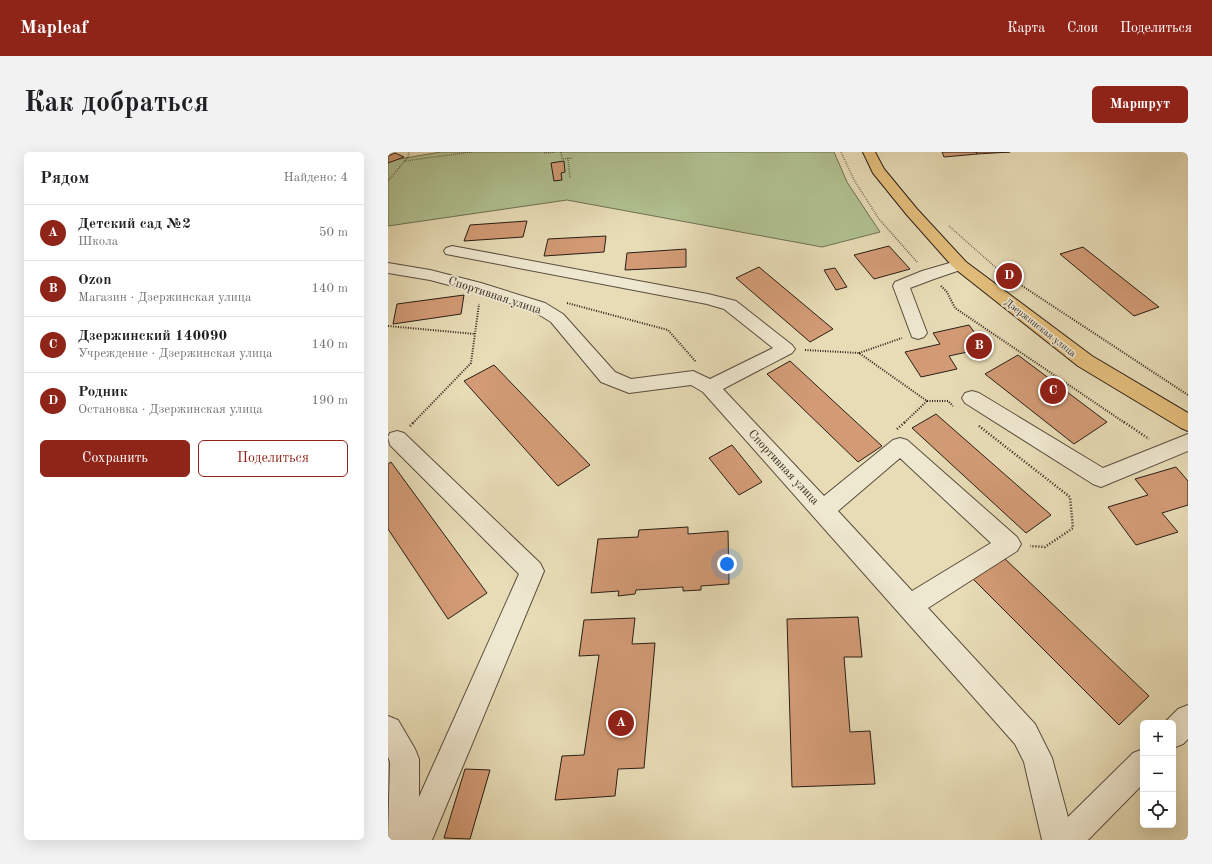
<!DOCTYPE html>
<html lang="ru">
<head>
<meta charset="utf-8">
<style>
  :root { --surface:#fff; --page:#f2f2f2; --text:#202124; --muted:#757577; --line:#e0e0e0; --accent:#8f2418 }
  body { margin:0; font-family:"Old Standard TT",serif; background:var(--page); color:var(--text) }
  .controls { position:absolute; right:12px; bottom:12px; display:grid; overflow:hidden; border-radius:6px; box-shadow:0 4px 16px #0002 }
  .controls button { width:36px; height:36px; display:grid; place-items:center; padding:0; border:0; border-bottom:1px solid var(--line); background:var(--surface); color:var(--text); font:20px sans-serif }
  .you { position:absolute; left:339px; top:412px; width:14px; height:14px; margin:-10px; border:3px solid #fff; border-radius:50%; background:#1a73e8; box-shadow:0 0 0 6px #1a73e833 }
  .badge { display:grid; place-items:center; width:26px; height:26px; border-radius:50%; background:var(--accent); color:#fff; font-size:13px; font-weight:700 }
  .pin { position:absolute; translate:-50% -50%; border:2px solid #fff; box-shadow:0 1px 4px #0006 }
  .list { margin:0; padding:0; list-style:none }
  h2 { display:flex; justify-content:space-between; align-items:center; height:52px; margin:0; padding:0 16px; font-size:17px }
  h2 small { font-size:13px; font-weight:400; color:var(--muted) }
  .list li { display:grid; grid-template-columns:26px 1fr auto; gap:12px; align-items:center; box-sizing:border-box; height:56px; padding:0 16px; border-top:1px solid var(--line) }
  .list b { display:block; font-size:15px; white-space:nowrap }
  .list p { margin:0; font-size:13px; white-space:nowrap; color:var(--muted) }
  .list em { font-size:13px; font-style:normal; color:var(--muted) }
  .actions { display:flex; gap:8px; padding:12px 16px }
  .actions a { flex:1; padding:9px 0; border:1px solid var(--accent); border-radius:6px; text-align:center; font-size:14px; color:var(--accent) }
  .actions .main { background:var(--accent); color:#fff }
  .icon { flex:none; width:22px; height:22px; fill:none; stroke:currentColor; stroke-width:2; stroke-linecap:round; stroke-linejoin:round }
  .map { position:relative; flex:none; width:800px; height:688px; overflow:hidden; border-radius:6px }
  header { display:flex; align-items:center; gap:24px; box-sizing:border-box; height:56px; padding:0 20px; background:var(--accent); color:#fff }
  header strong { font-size:19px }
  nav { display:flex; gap:22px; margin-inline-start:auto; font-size:14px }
  .intro { display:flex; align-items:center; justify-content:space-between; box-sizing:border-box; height:96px; padding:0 24px }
  h1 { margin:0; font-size:28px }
  .button { padding:10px 18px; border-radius:6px; background:var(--accent); color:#fff; font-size:14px; font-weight:700 }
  main { display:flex; gap:24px; padding:0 24px }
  aside { flex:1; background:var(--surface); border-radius:6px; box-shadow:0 4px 16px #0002 }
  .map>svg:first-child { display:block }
</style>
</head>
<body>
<header>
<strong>Mapleaf</strong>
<nav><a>Карта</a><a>Слои</a><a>Поделиться</a></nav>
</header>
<div class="intro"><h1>Как добраться</h1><a class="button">Маршрут</a></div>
<main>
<aside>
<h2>Рядом<small>Найдено: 4</small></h2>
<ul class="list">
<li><span class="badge">A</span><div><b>Детский сад №2</b><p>Школа</p></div><em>50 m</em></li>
<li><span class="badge">B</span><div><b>Ozon</b><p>Магазин · Дзержинская улица</p></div><em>140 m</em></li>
<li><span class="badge">C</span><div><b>Дзержинский 140090</b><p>Учреждение · Дзержинская улица</p></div><em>140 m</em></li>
<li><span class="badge">D</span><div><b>Родник</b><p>Остановка · Дзержинская улица</p></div><em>190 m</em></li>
</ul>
<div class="actions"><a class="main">Сохранить</a><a>Поделиться</a></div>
</aside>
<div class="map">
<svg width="800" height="688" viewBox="0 0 800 688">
  <rect width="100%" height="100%" fill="#e7dcb6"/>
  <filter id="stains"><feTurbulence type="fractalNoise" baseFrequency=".005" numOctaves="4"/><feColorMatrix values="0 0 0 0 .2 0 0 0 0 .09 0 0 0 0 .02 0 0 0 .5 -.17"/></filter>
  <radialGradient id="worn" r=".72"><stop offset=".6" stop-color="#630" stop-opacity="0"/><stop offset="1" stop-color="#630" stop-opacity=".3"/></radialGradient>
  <path fill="#b1c292" stroke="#6e7054" d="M53,0H446L459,30L492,80L434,95L179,48L0,74V9Z"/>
  <path fill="#d29b75" stroke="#2b1d16" d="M554,0H588L589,2L556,5Z
    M588,0H622L589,2Z
    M7,1L16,5L0,11V4Z
    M176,9L177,20L173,21L174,28L166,29L163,11Z
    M139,69L135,85L76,89L82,73Z
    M218,84L216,100L156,104L160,87Z
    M501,94L522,117L486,127L466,103Z
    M695,95L771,155L746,164L672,102Z
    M298,97V115L237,118L239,101Z
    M371,115L445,177L422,190L348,126Z
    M447,116L459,135L448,138L436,118Z
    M76,143L73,162L5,172L9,152Z
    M581,173L598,196L561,204L569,217L533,225L517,200L552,192L545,181Z
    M630,203L719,270L686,292L597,222Z
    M402,209L494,294L470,310L379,222Z
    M106,213L202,313L170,334L76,229Z
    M548,262L663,363L638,381L524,276Z
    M344,293L374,330L351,343L321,306Z
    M3,310L99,441L60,467L0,377V312Z
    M788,315L800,329V353L774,361L790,380L748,393L720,355L760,343L747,327Z
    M300,375V382L340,379L341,432L313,434V438L295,439V435L248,438L247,442L230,444L231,439L203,441L210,387L250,385L251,378Z
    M614,404L761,544L731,573L585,427Z
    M470,465L474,505H456L462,580L482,579L487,632L404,635L399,467Z
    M247,466L244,492L267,491L256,616L230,617L227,644L167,648L174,604L196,603L211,503L191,504L196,468Z
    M77,617L102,618L82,687L56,686Z"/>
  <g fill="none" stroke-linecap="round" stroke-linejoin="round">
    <defs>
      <path id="minor" d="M64,94L320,142L348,149L404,193L407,197L404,201L335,237L436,344L505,288L512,286L519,288L629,385L633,392L629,399L540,456L647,572L664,606L680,665L745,601L755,597V632L700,688H654L636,610L627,592L315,240L303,233L241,241L213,230L163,170L145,159L87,140L42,128L0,121V111L42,118L93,131L157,151L175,162L227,220L243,227L305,219L322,227L385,196L336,157L319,152L58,102L56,99L58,96ZM512,306L603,391L524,439L450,359Z
        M572,108L578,110L580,113L578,116L546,127L522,136L539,181L536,185L530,187L524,185L505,134L507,130L534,119Z
        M584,239L591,241L715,316L800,282V299L713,335L705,332L577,251L574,246L577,241Z
        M9,279L16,281L152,411L156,419L44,688H0L2,610L0,605V564L10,568L27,597L31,607V645L131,422L2,293L0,285L2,281Z
        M800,553V587L795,592L785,596V571H776L790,557Z"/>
      <path id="major" d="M475,0H487L496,17L529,57L578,110L704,204L800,261V279L793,276L690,214L566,116L519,63L485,21Z"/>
    </defs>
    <use href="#minor" stroke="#5a4d3e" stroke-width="2"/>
    <use href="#major" stroke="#2b1d16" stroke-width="2"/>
    <path stroke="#2b1d16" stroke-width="1.5" stroke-dasharray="0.5 1.5" stroke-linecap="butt" d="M173,0L174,7L184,6
      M453,0L466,28L491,67L530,111
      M156,1L167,0
      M180,6L182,26
      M16,9L84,0
      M0,29L20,5L21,0
      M561,74L614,121"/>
    <path stroke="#2b1d16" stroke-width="2" stroke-dasharray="1 1.5" stroke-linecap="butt" d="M613,120L800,243
      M553,134L559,140L567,156L737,271
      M179,151L280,178L308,210
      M0,174L87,182
      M417,198L471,201L539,249L516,271
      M471,201L514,186
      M539,249H560L565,254
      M25,271L83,211L91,152"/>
    <path stroke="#2b1d16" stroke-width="2.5" stroke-dasharray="1 2" stroke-linecap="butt" d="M736,270L761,287
      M22,274L26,270
      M591,274L682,345L685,376L657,395L642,394
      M509,277L517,270"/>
    <use href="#minor" fill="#efe8d0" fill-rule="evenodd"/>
    <use href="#major" fill="#e4be7b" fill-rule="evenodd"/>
  </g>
  <g text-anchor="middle" stroke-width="3.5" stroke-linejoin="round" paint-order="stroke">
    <g font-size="10" fill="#2b1d16" stroke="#efe8d0">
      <text transform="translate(653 175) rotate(38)" y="4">Дзержинская улица</text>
    </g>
    <g font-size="12" fill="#2b1d16" stroke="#efe8d0">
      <text transform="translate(107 143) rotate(18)" y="4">Спортивная улица</text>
      <text transform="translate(396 315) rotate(47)" y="4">Спортивная улица</text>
    </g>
  </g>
  <rect width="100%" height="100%" filter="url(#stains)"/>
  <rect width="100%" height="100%" fill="url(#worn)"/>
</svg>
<div class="controls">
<button>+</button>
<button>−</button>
<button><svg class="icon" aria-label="locate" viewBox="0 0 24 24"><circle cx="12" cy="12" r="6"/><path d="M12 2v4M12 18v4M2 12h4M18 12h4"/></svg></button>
</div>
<div class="you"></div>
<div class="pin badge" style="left:233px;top:571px">A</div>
<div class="pin badge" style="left:591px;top:194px">B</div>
<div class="pin badge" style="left:665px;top:239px">C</div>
<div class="pin badge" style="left:621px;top:124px">D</div>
</div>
</main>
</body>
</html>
